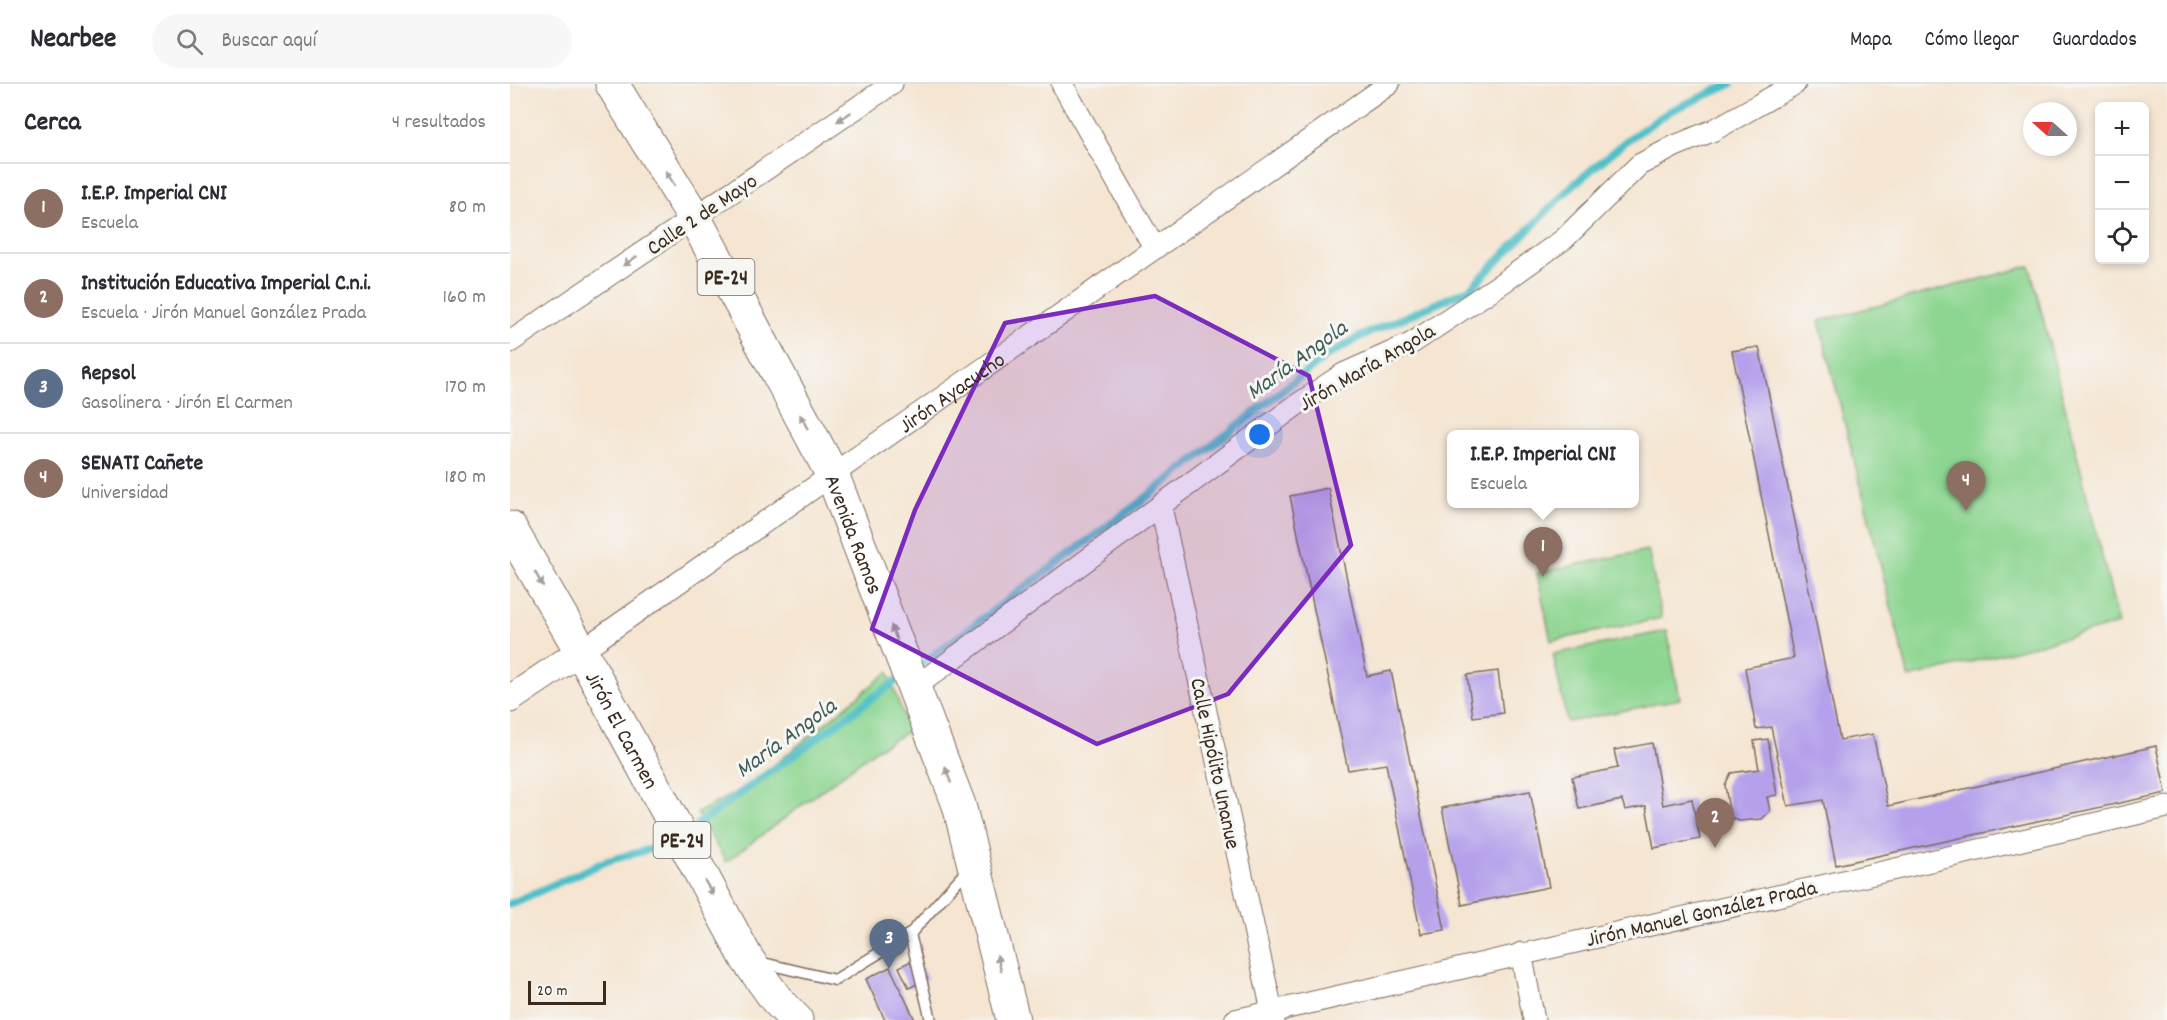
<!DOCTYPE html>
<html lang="es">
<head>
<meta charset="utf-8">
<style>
  :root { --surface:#fff; --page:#f7f7f7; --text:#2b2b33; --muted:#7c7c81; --line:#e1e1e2; --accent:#c8321e }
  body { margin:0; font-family:Dekko,sans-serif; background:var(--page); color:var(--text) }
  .controls { position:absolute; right:18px; top:18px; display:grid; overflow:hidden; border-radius:9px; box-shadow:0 3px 9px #0003 }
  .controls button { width:54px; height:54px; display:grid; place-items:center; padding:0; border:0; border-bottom:2px solid var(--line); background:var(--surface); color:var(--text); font:30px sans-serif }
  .compass { position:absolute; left:1513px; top:18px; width:54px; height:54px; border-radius:50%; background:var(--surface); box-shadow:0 3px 9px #0003; rotate:291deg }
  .scale { position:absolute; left:18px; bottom:15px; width:78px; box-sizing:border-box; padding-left:6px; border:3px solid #3b2a1e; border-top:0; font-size:16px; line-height:21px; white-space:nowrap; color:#3b2a1e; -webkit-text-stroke:4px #f6f6f2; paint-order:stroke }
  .you { position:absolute; left:750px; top:351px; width:21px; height:21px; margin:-15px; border:4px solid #fff; border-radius:50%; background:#1a73e8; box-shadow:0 0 0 9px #1a73e833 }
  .badge { display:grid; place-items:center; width:39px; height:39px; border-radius:50%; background:var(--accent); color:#fff; font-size:20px; font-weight:700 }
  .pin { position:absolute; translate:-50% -50px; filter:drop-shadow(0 2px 3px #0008) }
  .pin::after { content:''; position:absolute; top:32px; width:21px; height:18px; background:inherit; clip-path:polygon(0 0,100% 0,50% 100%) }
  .popup { position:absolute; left:937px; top:346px; width:192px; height:78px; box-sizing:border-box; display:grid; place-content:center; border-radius:9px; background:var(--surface); filter:drop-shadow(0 2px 4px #0005); font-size:20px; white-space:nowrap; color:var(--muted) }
  .popup b { font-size:22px; color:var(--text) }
  .popup::after { content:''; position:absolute; left:50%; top:100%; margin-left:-12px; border:12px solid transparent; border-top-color:var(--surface) }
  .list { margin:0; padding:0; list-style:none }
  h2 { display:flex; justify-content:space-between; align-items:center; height:78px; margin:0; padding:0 24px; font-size:26px }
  h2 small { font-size:20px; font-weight:400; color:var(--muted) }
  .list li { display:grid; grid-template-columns:39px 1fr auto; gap:18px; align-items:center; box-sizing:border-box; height:90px; padding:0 24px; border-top:2px solid var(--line) }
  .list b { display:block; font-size:22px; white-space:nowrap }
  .list p { margin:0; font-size:20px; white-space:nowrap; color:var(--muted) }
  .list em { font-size:20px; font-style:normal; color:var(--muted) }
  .icon { flex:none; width:33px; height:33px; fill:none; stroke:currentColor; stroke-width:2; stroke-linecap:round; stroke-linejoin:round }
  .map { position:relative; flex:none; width:1657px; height:936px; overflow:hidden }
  header { display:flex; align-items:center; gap:36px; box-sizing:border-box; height:84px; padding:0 30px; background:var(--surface); border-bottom:2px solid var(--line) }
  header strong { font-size:28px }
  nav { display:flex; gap:33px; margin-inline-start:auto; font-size:21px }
  .search { width:420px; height:54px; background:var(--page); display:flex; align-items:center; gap:15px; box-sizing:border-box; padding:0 21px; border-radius:33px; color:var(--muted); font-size:22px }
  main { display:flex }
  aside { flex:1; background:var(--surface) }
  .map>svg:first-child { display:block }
</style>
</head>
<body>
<header>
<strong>Nearbee</strong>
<div class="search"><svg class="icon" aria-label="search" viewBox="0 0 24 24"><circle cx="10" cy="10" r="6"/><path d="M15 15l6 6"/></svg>Buscar aquí</div>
<nav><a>Mapa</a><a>Cómo llegar</a><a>Guardados</a></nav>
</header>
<main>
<aside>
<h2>Cerca<small>4 resultados</small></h2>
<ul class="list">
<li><span class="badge" style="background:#8d6e63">1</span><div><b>I.E.P. Imperial CNI</b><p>Escuela</p></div><em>80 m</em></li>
<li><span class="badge" style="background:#8d6e63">2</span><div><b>Institución Educativa Imperial C.n.i.</b><p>Escuela · Jirón Manuel González Prada</p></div><em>160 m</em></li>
<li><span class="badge" style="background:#5c6f8a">3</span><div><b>Repsol</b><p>Gasolinera · Jirón El Carmen</p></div><em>170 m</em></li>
<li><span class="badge" style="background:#8d6e63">4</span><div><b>SENATI Cañete</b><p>Universidad</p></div><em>180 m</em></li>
</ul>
</aside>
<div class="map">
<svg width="1657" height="936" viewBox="0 0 1657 936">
  <rect width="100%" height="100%" fill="#f6f6f2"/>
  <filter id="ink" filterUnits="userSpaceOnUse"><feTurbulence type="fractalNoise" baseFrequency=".0167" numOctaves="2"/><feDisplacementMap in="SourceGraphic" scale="12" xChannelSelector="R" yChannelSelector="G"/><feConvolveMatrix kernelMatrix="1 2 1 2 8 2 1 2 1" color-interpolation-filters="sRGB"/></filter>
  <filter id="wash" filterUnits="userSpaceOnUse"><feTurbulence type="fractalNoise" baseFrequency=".008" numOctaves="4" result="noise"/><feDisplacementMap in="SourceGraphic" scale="24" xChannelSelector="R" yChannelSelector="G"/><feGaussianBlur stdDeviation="1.35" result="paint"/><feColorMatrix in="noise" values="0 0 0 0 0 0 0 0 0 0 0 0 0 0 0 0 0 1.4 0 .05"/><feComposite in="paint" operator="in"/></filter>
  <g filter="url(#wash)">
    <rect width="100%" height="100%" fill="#f5e5d1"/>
    <path fill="#8dd691" stroke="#648058" stroke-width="1.5" d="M1520,182L1609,540L1399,594L1309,237Z
      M1138,466L1152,534L1041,557L1027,489Z
      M1157,547L1170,615L1057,638L1043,570Z
      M378,588L399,647L367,665L216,778L187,729L238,702Z"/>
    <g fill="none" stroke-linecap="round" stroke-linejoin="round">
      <path stroke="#50bfc7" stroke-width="8" d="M410,581L629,419L815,273L851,252L960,205L1062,102L1117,56L1160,27L1221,0
        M188,740L386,597
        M0,820L97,777L144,764"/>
    </g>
    <g id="blocks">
      <path fill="#b4a0eb" d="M1249,263L1330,656L1363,650L1378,722L1646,662L1656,709L1326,781L1313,716L1278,722L1261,643L1246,645L1235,584L1284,574L1222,267Z
        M818,404L857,592L881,587L935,846L911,850L876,680L838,686L780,412Z
        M988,587L993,629L963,633L957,591Z
        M1258,655L1267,711L1257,713L1260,727L1252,735L1229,737L1220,733L1215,701L1221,689L1249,685L1244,657Z
        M1142,659L1153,721L1182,715L1190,755L1144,764L1136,722L1115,726L1112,716L1069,725L1062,693L1108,684L1104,666Z
        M1020,707L1039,803L952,821L932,724Z
        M407,874L417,895L399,904L389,883Z
        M380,883L405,936H375L356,895Z"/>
    </g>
  </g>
  <g filter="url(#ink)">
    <use href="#blocks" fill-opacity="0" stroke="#7c6b5d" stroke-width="1.5"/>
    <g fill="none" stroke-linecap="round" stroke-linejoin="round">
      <defs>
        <path id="service" d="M400,850L421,936
          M249,878L325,896L400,850L459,784"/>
        <g id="minor">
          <path d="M552,0L644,163"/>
          <path d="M0,258L382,0"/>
          <path d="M651,423L764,936"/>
          <path id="s1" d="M71,567L879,0"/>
          <path d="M405,603L785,322L833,290L902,259L995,197L1054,155L1129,81L1165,62L1204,46L1285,0"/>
          <path d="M1011,869L1024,936"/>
          <path d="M725,936L1657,723"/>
        </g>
        <path id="tertiary" d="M0,615L71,567"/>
        <g id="trunk">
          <path id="s2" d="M102,0L184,133L322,390L449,721L503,936"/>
          <path id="s3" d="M0,444L71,567L237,875L266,915L286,936"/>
        </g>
      </defs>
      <use href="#service" stroke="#7c6b5d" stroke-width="13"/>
      <use href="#minor" stroke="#7c6b5d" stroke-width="23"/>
      <use href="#tertiary" stroke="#7c6b5d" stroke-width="29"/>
      <use href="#trunk" stroke="#7c6b5d" stroke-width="35"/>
      <use href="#service" stroke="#fff" stroke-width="10"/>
      <use href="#minor" stroke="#fff" stroke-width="21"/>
      <use href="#tertiary" stroke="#fff" stroke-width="27"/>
      <use href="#trunk" stroke="#fff" stroke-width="33"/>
    </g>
    <defs><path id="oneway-solid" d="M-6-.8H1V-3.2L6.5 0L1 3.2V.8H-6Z" transform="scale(1.5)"/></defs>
    <g fill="#a79f9a">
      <use href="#oneway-solid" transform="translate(334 33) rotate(146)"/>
      <use href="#oneway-solid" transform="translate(160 94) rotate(-122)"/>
      <use href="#oneway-solid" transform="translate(120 177) rotate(146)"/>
      <use href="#oneway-solid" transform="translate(294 338) rotate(-118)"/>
      <use href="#oneway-solid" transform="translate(29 495) rotate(60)"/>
      <use href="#oneway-solid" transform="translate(384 549) rotate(-111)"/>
      <use href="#oneway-solid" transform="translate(438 691) rotate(-110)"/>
      <use href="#oneway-solid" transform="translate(199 804) rotate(60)"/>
      <use href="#oneway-solid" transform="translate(489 879) rotate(-104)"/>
    </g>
  </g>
  <path fill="#7b2cbf" fill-opacity="0.2" stroke="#7b2cbf" stroke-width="4.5" stroke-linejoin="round" d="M645,212L799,292L841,461L718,610L587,660L362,545L405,426L495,239Z"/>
  <g text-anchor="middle" stroke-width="6" stroke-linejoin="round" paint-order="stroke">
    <g fill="#f6f6f2" stroke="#73675e" stroke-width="1.5">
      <rect x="187.5" y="175" width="57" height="36" rx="4.5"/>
      <rect x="143.5" y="738" width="57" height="36" rx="4.5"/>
    </g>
    <g font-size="21" font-weight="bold" fill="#3b2a1e">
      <text x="216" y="200">PE-24</text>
      <text x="172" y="763">PE-24</text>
    </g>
    <g font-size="22" fill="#3b2a1e" stroke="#f6f6f2">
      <text transform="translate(191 129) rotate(-34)" y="8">Calle 2 de Mayo</text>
      <text transform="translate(856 282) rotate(-30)" y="8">Jirón María Angola</text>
      <text dy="8" stroke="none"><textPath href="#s1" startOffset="452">Jirón Ayacucho</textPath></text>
      <text dy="8" stroke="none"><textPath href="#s2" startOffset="512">Avenida Ramos</textPath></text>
      <text dy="8" stroke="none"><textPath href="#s3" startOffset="231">Jirón El Carmen</textPath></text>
      <text transform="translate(707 679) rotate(78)" y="8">Calle Hipólito Unanue</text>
      <text transform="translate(1191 828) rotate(-13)" y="8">Jirón Manuel González Prada</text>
    </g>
    <g font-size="24" font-style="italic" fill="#425e59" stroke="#f6f6f2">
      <text transform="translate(786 275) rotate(-36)" y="8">María Angola</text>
      <text transform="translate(275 653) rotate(-36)" y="8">María Angola</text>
    </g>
  </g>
</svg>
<div class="controls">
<button>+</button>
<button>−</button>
<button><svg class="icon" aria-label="locate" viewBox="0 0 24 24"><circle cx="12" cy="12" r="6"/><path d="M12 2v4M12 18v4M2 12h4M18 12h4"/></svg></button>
</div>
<svg class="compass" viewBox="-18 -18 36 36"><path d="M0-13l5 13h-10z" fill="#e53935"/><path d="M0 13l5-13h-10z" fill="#7c7c81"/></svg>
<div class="scale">20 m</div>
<div class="you"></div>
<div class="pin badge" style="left:1033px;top:493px;background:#8d6e63">1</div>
<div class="popup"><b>I.E.P. Imperial CNI</b>Escuela</div>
<div class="pin badge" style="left:1205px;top:764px;background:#8d6e63">2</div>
<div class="pin badge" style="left:379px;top:885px;background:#5c6f8a">3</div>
<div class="pin badge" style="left:1456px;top:427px;background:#8d6e63">4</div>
</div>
</main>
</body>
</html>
